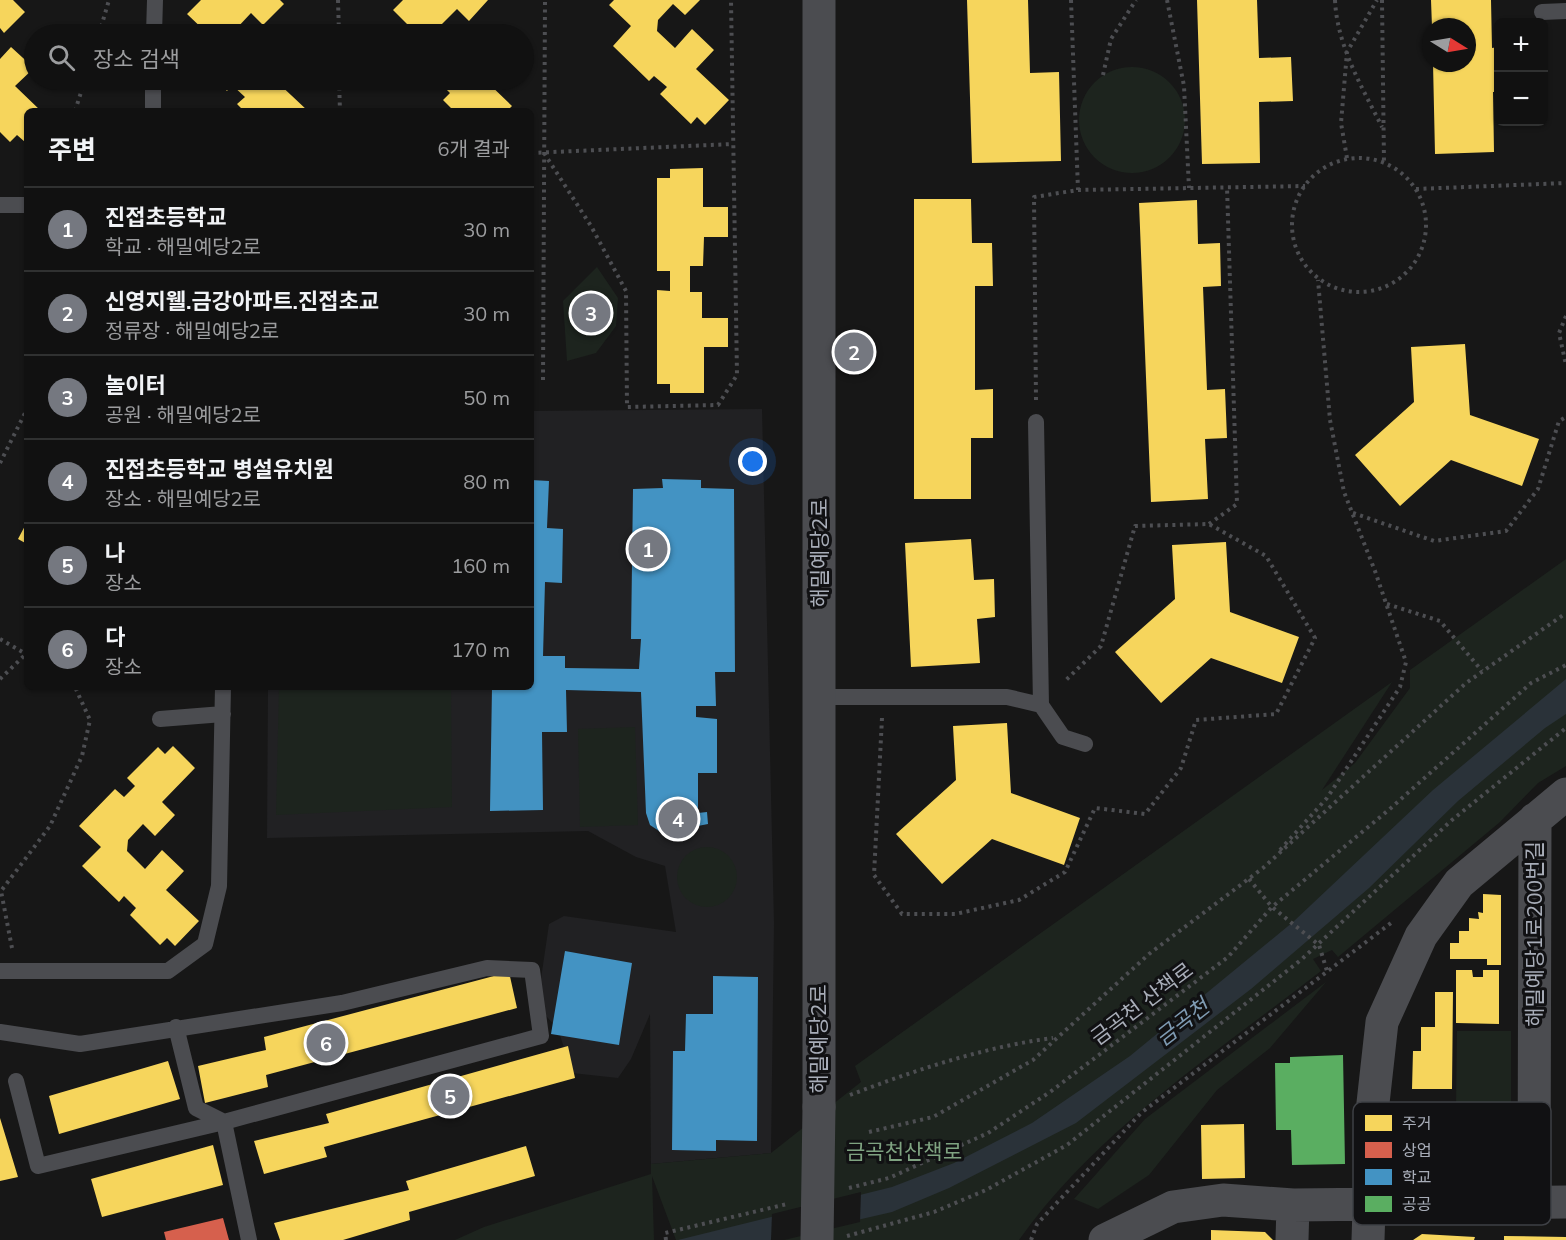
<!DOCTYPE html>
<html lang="ko">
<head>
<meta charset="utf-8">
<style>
  :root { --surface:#111; --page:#1a1a1a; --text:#f1f3f6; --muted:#9c9d9f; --line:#303131; --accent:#757880 }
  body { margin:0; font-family:Mulish,"Noto Sans KR",sans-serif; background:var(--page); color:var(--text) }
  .controls { position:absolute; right:18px; top:18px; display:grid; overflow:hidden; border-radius:9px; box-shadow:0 2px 4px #0004 }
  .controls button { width:54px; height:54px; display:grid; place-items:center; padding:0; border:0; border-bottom:2px solid var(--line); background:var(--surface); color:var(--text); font:30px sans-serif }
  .compass { position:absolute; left:1422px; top:18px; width:54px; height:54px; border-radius:50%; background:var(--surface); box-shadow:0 2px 4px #0004; rotate:101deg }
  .you { position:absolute; left:753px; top:462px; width:21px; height:21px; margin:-15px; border:4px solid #fff; border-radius:50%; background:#1a73e8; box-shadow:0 0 0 9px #1a73e833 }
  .badge { display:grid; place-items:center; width:39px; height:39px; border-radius:50%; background:var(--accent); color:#fff; font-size:20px; font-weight:700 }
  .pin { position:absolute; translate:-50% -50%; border:3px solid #fff; box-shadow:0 2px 6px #0006 }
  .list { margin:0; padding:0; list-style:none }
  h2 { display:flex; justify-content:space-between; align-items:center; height:78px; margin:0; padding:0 24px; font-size:26px }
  h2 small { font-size:20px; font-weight:400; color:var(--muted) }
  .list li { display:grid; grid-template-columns:39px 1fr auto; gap:18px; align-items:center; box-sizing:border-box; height:84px; padding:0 24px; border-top:2px solid var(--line) }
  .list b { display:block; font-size:22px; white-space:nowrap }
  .list p { margin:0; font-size:20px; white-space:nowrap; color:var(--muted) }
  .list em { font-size:20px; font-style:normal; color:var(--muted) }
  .icon { flex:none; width:33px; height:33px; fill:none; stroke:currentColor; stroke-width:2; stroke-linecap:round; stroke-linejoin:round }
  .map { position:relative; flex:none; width:1566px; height:1240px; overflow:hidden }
  .search { position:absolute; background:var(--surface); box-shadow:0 2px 4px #0004; left:24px; top:24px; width:510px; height:66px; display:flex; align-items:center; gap:15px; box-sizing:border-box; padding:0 21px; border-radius:33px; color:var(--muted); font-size:22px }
  .panel { position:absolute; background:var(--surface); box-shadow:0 2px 4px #0004; left:24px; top:108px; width:510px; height:582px; border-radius:9px }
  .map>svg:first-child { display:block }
</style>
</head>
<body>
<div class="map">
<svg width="1566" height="1240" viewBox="0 0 1566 1240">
  <rect width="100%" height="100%" fill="#171717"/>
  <path fill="#212123" d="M762,409L774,923L771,1153L651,1164L650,1014L631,1059L618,1078L572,1073L558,1029L537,1006L549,924L564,916L676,932L665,866L636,857L588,831L267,838L268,687H531V411Z"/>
  <path fill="#1d241e" d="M1079 120a53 53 0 1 1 106 0a53 53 0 1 1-106 0Z
    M597,267L618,298L616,326L596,353L567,361L563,301Z
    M1566,559V766L1538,783L1500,822L1338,957L1332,950L1313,959L1321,971C1216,1053 1097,1130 1019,1240H676L652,1176L654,1240H455L484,1227L651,1174V1164L771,1153L861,1082L855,1066L1392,682L1322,790L1355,763L1410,688V670Z
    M279,687H451L452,807L276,815Z
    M635,727L638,825L580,827L578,729Z
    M677 877a30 30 0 1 1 60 0a30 30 0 1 1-60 0Z
    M1326,982L1270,1048L1217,1090L1149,1175L1098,1209L1074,1199L1145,1119Z
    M1457,1031H1511V1106H1456Z"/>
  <path fill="#2a3239" d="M1566,679V714L1545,728L1458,801L1369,888L1251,989L1076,1123L949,1188L892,1212L770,1240H678L892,1187L954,1163L1032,1123L1130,1056L1293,922L1433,790Z"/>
  <path fill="#171717" d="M861,1192L860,1222L784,1240H771L772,1214Z"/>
  <path fill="#f6d55c" d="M0,0H13L25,12L4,33L0,28Z
    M201,0H280L284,4L263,25L251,13L236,29L235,34H208L187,14Z
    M403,0H488L469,21L457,9L441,25L440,34H412L415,32L393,10Z
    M614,0H700L685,15L673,4L658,20L657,31L675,48L692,29L714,50L696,69L729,100L705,125L697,117L691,124L660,94L667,87L654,76L649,81L613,46L631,26L609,5Z
    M967,0H1028L1030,73L1059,72L1061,161L972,163Z
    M1197,0H1257L1259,58L1291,57L1293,101L1259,102L1260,163L1202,164Z
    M1431,0H1491L1492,48L1498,47V92H1493L1494,152L1435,154L1433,63H1467V27H1432Z
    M11,47L34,68L15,86L41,111H27L25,142L17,135L10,142L0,132V59Z
    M216,80H275L308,111H244L237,104L245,97L232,85L227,91Z
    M425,80H485L512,106L507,111H454L443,100L450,93L438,81L433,87Z
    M703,168V207H728V237H704L703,266H690V292H702V318H728V347H704V393H670V384H657V290L670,291V271H657V178H670V169Z
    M914,199H971L972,243H992L993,286H975V390L993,389V438H971V499H914Z
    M1197,200L1198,244L1220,243L1221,286L1203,287L1207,390L1225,389L1227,438L1205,439L1208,499L1151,502L1139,203Z
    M1465,344L1470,415L1539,439L1522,486L1451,460L1400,506L1355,455L1414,402L1411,347Z
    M27,522V544L18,539Z
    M971,539L974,580L994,579L995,617L977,619L980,663L911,667L905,543Z
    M1226,542L1230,612L1299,637L1282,683L1211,658L1161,703L1115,652L1175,599L1172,545Z
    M1007,723L1011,793L1080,818L1064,865L992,839L942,884L896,834L956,780L953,726Z
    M173,746L195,768L162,802L175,815L155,836L143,824L128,840L127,851L145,869L162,850L184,871L166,890L199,921L175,946L167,938L160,945L130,915L136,908L124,896L119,902L82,866L101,847L79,826L115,789L124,797L135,786L127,778L158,747L165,754Z
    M1483,894L1501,895V965H1487V959H1450V943H1459V931H1469V918L1479,919L1478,912L1483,913Z
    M1456,970H1472L1473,977H1483V970H1499V1024L1456,1023Z
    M509,972L517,1008L266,1075L268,1087L205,1103L198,1066L266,1050L264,1037Z
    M1435,992H1453L1452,1089H1412L1413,1051H1421V1027H1435Z
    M568,1046L575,1078L324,1147L327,1157L264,1174L254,1141L329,1123L326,1114Z
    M168,1061L180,1099L59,1134L49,1096Z
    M0,1118L18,1177L0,1181Z
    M1244,1124L1245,1178L1202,1179L1201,1125Z
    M213,1145L223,1185L102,1217L91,1179Z
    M526,1146L535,1176L409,1212L410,1220L343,1240H280L274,1223L409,1190L406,1181Z
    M1211,1230L1265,1232L1273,1240H1211Z
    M1422,1234L1475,1237L1474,1240H1413Z
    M1504,1236L1566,1237V1240H1504Z"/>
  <path fill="#d6604d" d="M223,1218L229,1240H166L164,1232Z"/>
  <path fill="#4393c3" d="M662,479L701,480V488L734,489L735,672H715L716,706H696V717L717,719V773H698V813L707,812L708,824L662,833L650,825L646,813L641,692L566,690L567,732H542L543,810L490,811L492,687H531V480L549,481L547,528L563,529L562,583L545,582L543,656H565V668L639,669L641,639H631L633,489L663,488Z
    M565,951L632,963L619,1045L551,1034Z
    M713,976L758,977L757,1141L716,1140V1151L672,1150L673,1051H685L686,1014H713Z"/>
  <path fill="#5aae61" d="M1343,1055L1345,1164L1292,1165L1291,1130H1276L1275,1063H1290V1057Z"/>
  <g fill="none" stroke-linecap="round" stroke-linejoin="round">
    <path stroke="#4d4e52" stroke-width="4" stroke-dasharray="3 4.5" stroke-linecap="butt" d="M338,0L339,34
      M1071,0L1078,190
      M1167,0L1184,86L1189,188
      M1335,0C1337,46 1362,87 1382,127
      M1382,0L1384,163
      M99,34L109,0
      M1103,75L1111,39L1136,0
      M339,80L340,111
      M75,111L85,80
      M531,153L733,144
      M544,153L591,226L626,291L627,407L718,405L737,375L731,0
      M1292 225a67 67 0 1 1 134 0a67 67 0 1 1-134 0Z
      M1347,158L1341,123L1347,52L1377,0
      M1416,189L1566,183
      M1566,316L1559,333L1566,365
      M543,380L545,0
      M1036,400L1034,197L1078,190L1305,186
      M0,463L27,409
      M1353,513L1434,541L1506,531L1538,489L1559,421L1566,417
      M1209,524L1237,504L1227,187
      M1387,604L1440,621L1482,671
      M0,639L26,654
      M0,679L26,654
      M882,718L874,875L902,914H955L1019,900L1065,872L1095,808L1145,814L1181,768L1196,720L1276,714L1315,638L1266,556L1209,524L1135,526L1101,646L1064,682
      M1280,850L1327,798L1400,687L1406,662L1375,571L1344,492L1330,420L1318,280
      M1249,879L1272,907L1319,945L1327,971
      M12,948L1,891L50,826L82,756L90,720L75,687
      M850,1095C916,1070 983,1047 1053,1038
      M869,1132L933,1117L1033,1060L1149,954L1263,868L1466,683L1566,613
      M849,1188L889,1178L988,1133L1050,1092L1228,957L1272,907L1391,808L1531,683L1566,665
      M847,1236L934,1212L986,1190L1067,1145L1302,959L1452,820L1566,728
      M666,1240L665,1233L787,1204
      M1031,1240L1037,1224L1141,1113L1391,923"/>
    <path stroke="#4b4c50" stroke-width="16" d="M1542,12L1566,11
      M154,34L155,0
      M153,111V80
      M0,205H27
      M1036,422L1041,705
      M820,697H1007L1041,705L1063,737L1085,744
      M160,719L223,714
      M0,971H168L205,944L219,886L223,687
      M176,1027L196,1108L224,1122L249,1240
      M0,1032L80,1044L342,1003L487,968L532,970L541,1036L224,1122L38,1166L16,1081"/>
    <path stroke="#4b4c50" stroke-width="33" d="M1534,1201L1535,819
      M1105,1240L1173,1207L1223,1200L1293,1205L1566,1202
      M1292,1240L1293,1205
      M1368,1240L1372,1112L1382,1022L1421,936L1459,883L1566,794"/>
    <path stroke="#4b4c50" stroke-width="33" d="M819,0V1107"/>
    <path stroke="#4b4c50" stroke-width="33" d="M817,1240L819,1107"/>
  </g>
  <g text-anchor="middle" stroke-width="6" stroke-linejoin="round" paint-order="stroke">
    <g font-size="21" fill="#a8adb8" stroke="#111113">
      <text transform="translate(820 553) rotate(-90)" y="7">해밀예당2로</text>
      <text transform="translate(1535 934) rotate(-90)" y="7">해밀예당1로200번길</text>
      <text transform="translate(1142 1004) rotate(-37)" y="7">금곡천 산책로</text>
      <text transform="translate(819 1039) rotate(-90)" y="7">해밀예당2로</text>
    </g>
    <g font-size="21" fill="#7fa381" stroke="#111113">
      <text x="904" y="1159">금곡천산책로</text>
    </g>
    <g font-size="22" font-style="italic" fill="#7f9bb3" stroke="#111113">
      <text transform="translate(1182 1022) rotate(-38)" y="8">금곡천</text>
    </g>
  </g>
  <rect x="1353" y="1102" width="198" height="123" rx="9" fill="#111113" stroke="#3e4045" stroke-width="1.5"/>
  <rect x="1365" y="1115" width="27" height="16" fill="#f6d55c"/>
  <rect x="1365" y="1142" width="27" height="16" fill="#d6604d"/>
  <rect x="1365" y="1169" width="27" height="16" fill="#4393c3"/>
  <rect x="1365" y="1196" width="27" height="16" fill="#5aae61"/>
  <g font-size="16" fill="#a8adb8">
    <text x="1402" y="1129">주거</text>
    <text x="1402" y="1156">상업</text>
    <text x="1402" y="1183">학교</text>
    <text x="1402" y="1210">공공</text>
  </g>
</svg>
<div class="controls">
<button>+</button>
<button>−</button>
</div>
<svg class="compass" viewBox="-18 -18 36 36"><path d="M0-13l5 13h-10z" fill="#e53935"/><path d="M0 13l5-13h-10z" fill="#9c9d9f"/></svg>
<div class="you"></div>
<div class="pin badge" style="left:648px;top:549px">1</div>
<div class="pin badge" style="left:854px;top:352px">2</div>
<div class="pin badge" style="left:591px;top:313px">3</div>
<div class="pin badge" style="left:678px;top:819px">4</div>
<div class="pin badge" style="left:450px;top:1096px">5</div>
<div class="pin badge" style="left:326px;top:1043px">6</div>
<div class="search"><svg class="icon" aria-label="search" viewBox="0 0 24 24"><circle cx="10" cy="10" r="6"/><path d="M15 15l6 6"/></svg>장소 검색</div>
<section class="panel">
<h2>주변<small>6개 결과</small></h2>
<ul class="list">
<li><span class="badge">1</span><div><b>진접초등학교</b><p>학교 · 해밀예당2로</p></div><em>30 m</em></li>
<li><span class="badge">2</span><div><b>신영지웰.금강아파트.진접초교</b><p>정류장 · 해밀예당2로</p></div><em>30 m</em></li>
<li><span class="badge">3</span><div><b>놀이터</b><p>공원 · 해밀예당2로</p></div><em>50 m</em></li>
<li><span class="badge">4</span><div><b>진접초등학교 병설유치원</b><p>장소 · 해밀예당2로</p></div><em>80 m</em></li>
<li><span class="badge">5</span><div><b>나</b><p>장소</p></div><em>160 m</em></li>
<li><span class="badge">6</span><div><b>다</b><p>장소</p></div><em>170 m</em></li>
</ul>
</section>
</div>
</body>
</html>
